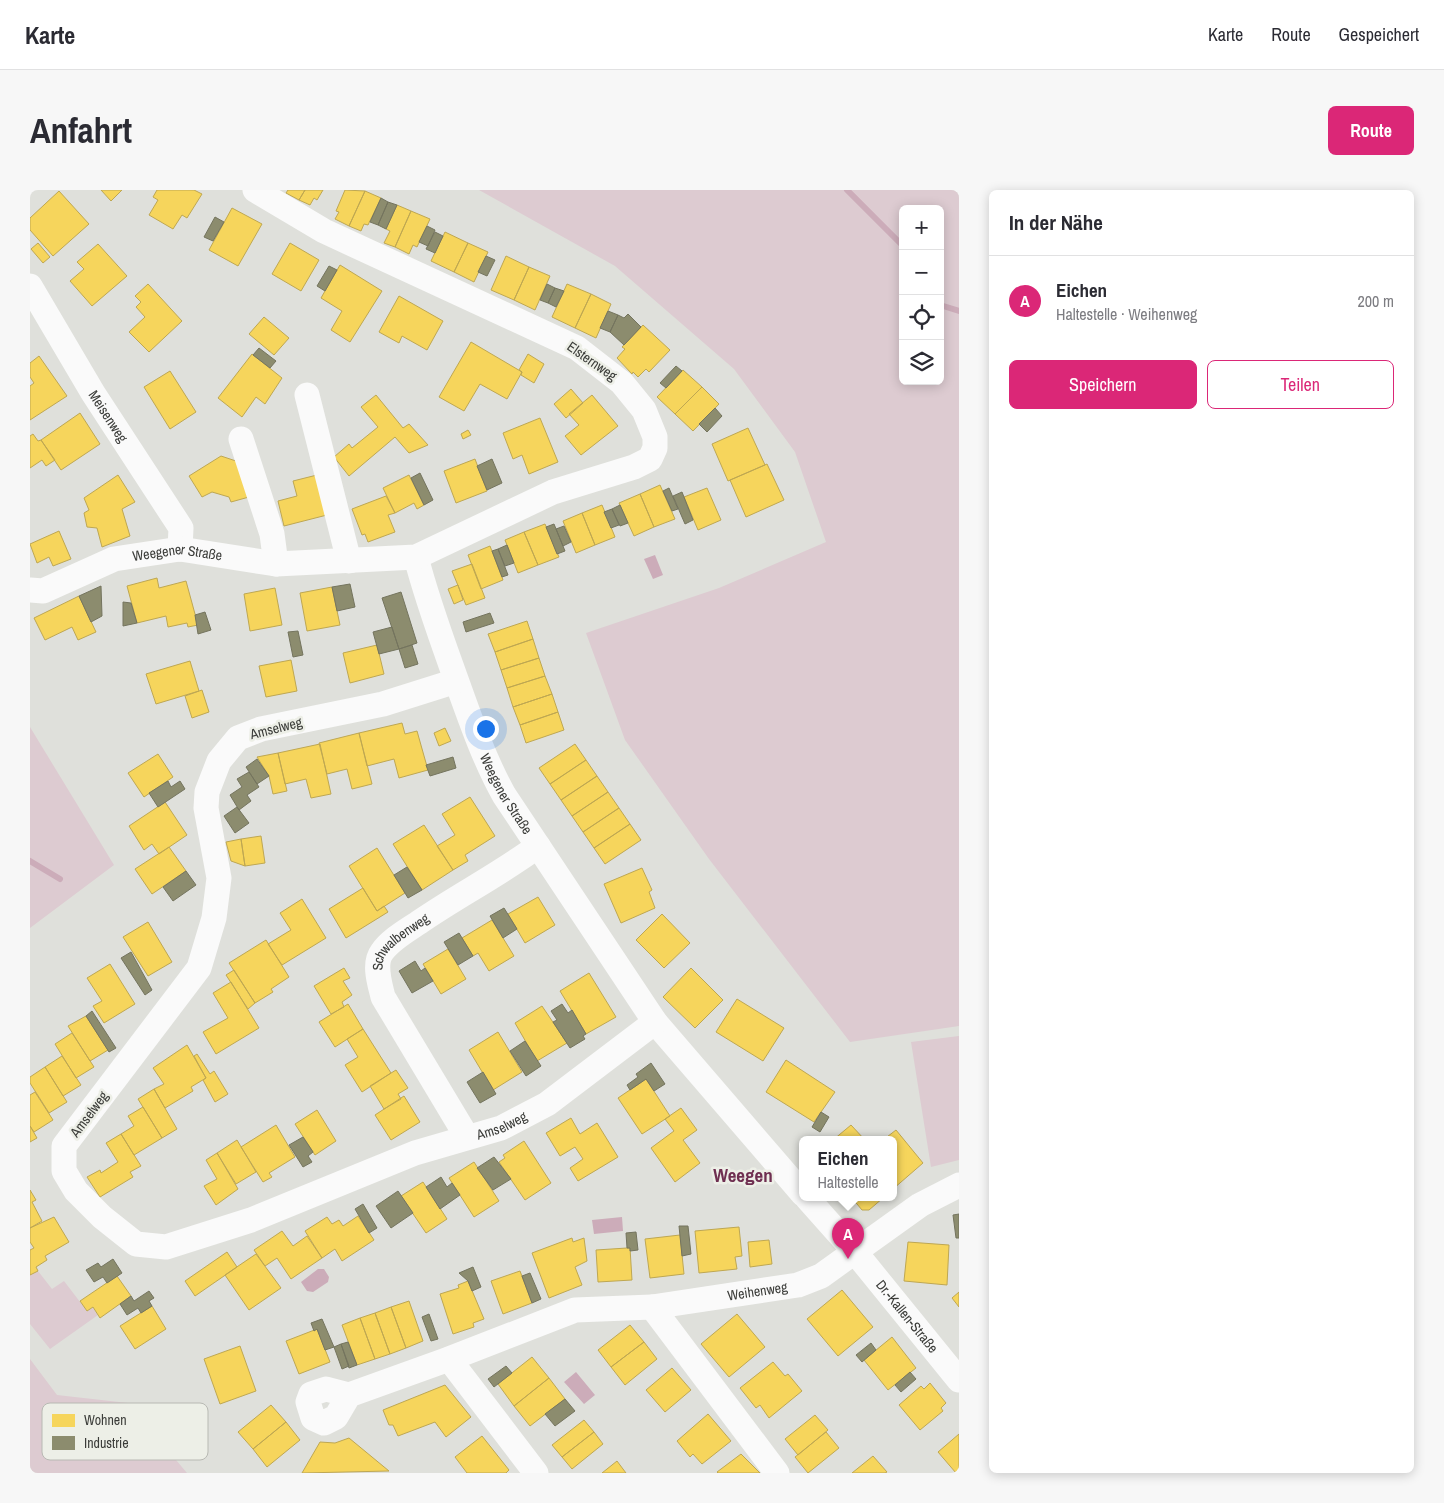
<!DOCTYPE html>
<html lang="de">
<head>
<meta charset="utf-8">
<style>
  :root { --surface:#fff; --page:#f7f7f7; --text:#2b2b33; --muted:#7c7c81; --line:#e1e1e2; --accent:#db2777 }
  body { margin:0; font-family:"Archivo Narrow",sans-serif; background:var(--page); color:var(--text) }
  .controls { position:absolute; right:15px; top:15px; display:grid; overflow:hidden; border-radius:8px; box-shadow:0 2px 12px #0003 }
  .controls button { width:45px; height:45px; display:grid; place-items:center; padding:0; border:0; border-bottom:1px solid var(--line); background:var(--surface); color:var(--text); font:25px sans-serif }
  .you { position:absolute; left:455px; top:538px; width:18px; height:18px; margin:-12px; border:4px solid #fff; border-radius:50%; background:#1a73e8; box-shadow:0 0 0 8px #1a73e833 }
  .badge { display:grid; place-items:center; width:32px; height:32px; border-radius:50%; background:var(--accent); color:#fff; font-size:16px; font-weight:700 }
  .pin { position:absolute; translate:-50% -41px; filter:drop-shadow(0 1px 2px #0008) }
  .pin::after { content:''; position:absolute; top:26px; width:18px; height:15px; background:inherit; clip-path:polygon(0 0,100% 0,50% 100%) }
  .popup { position:absolute; left:769px; top:946px; width:98px; height:65px; box-sizing:border-box; display:grid; place-content:center; border-radius:8px; background:var(--surface); filter:drop-shadow(0 1px 4px #0005); font-size:16px; white-space:nowrap; color:var(--muted) }
  .popup b { font-size:19px; color:var(--text) }
  .popup::after { content:''; position:absolute; left:50%; top:100%; margin-left:-10px; border:10px solid transparent; border-top-color:var(--surface) }
  .list { margin:0; padding:0; list-style:none }
  h2 { display:flex; justify-content:space-between; align-items:center; height:65px; margin:0; padding:0 20px; font-size:21px }
  h2 small { font-size:16px; font-weight:400; color:var(--muted) }
  .list li { display:grid; grid-template-columns:32px 1fr auto; gap:15px; align-items:center; box-sizing:border-box; height:90px; padding:0 20px; border-top:1px solid var(--line) }
  .list b { display:block; font-size:19px; white-space:nowrap }
  .list p { margin:0; font-size:16px; white-space:nowrap; color:var(--muted) }
  .list em { font-size:16px; font-style:normal; color:var(--muted) }
  .actions { display:flex; gap:10px; padding:15px 20px }
  .actions a { flex:1; padding:11px 0; border:1px solid var(--accent); border-radius:8px; text-align:center; font-size:18px; color:var(--accent) }
  .actions .main { background:var(--accent); color:#fff }
  .icon { flex:none; width:28px; height:28px; fill:none; stroke:currentColor; stroke-width:2; stroke-linecap:round; stroke-linejoin:round }
  .map { position:relative; flex:none; width:929px; height:1283px; overflow:hidden; border-radius:8px }
  header { display:flex; align-items:center; gap:30px; box-sizing:border-box; height:70px; padding:0 25px; background:var(--surface); border-bottom:1px solid var(--line) }
  header strong { font-size:24px }
  nav { display:flex; gap:28px; margin-inline-start:auto; font-size:18px }
  .intro { display:flex; align-items:center; justify-content:space-between; box-sizing:border-box; height:120px; padding:0 30px }
  h1 { margin:0; font-size:35px }
  .button { padding:12px 22px; border-radius:8px; background:var(--accent); color:#fff; font-size:18px; font-weight:700 }
  main { display:flex; gap:30px; padding:0 30px }
  aside { flex:1; background:var(--surface); border-radius:8px; box-shadow:0 2px 12px #0003 }
  .map>svg:first-child { display:block }
</style>
</head>
<body>
<header>
<strong>Karte</strong>
<nav><a>Karte</a><a>Route</a><a>Gespeichert</a></nav>
</header>
<div class="intro"><h1>Anfahrt</h1><a class="button">Route</a></div>
<main>
<div class="map">
<svg width="929" height="1283" viewBox="0 0 929 1283">
  <rect width="100%" height="100%" fill="#dfe0db"/>
  <path fill="#ddcbd1" fill-rule="evenodd" d="M449,0H929V836L820,852L679,669L595,550L556,443L689,398L796,352L765,262L704,179L585,76ZM873,19H910V191H873Z
    M0,537L84,675L0,738Z
    M929,846V970L901,977L881,852Z
    M8,1081L22,1099L34,1091L57,1121L63,1117L68,1125L20,1159L0,1134V1085Z
    M0,1169L27,1205L98,1213L157,1283H0Z"/>
  <path fill="#ccacb9" d="M625,365L633,385L623,389L614,369Z
    M592,1027L593,1041L564,1044L562,1030Z
    M288,1079H294L299,1087L298,1092L283,1102L277,1101L271,1092Z
    M546,1182L565,1205L554,1214L534,1192Z"/>
  <path fill="#f6d55c" stroke="#bea752" d="M71,0H92L81,11Z
    M127,0H164L172,4L157,28L152,25L143,39L119,25L128,10L123,7Z
    M258,0H275L269,10L256,3Z
    M275,0H293L287,10L284,8L280,15L269,10Z
    M315,0L335,1L319,36L305,29L309,22L306,21Z
    M29,1L59,34L23,66L0,40V28Z
    M335,1L351,8L338,35L334,34L331,41L319,36Z
    M367,15L381,21L365,57L354,53L360,41L356,39Z
    M202,18L232,34L208,76L179,60Z
    M381,21L400,29L387,57L383,55L379,64L365,57Z
    M415,42L438,53L424,82L401,71Z
    M8,53L20,67L13,73L1,59Z
    M260,53L289,70L271,101L242,84Z
    M438,53L458,62L444,92L424,82Z
    M68,54L97,86L62,116L40,91L54,79L47,72Z
    M476,66L499,77L484,110L461,100Z
    M310,75L352,101L320,152L301,140L312,121L291,108Z
    M499,77L520,86L505,120L484,110Z
    M118,94L152,131L119,162L99,142L115,127L106,117L111,112L105,106Z
    M537,94L561,104L545,138L522,127Z
    M561,104L581,114L566,148L545,138Z
    M369,106L413,131L397,160L372,146L369,153L349,142Z
    M234,127L259,148L244,165L219,144Z
    M613,135L640,160L619,182L616,179L608,187L603,182L602,184L587,168L595,159L592,157Z
    M441,152L492,182L477,209L450,194L434,221L409,207Z
    M222,164L252,188L235,214L226,207L212,227L188,208Z
    M498,164L514,174L504,193L491,185L492,182L489,180Z
    M9,166L37,206L0,230V196L4,193L0,187V173Z
    M653,180L672,197L645,224L627,207Z
    M140,181L166,222L140,239L114,197Z
    M672,197L689,214L663,241L645,224Z
    M541,199L553,213L536,228L524,214Z
    M346,205L373,238L379,234L398,255L379,263L365,247L319,286L304,267L319,254L322,258L348,237L331,217Z
    M562,205L588,236L551,265L535,246L549,235L539,224Z
    M50,223L70,254L31,280L11,250Z
    M510,228L528,272L499,284L492,265L483,269L473,243Z
    M718,238L735,275L698,291L682,254Z
    M438,240L441,245L433,249L431,244Z
    M3,244L8,251L11,250L25,270L16,276L12,270L0,278V246Z
    M191,266L209,272L219,307L201,312L199,307L182,302L172,307L159,286Z
    M445,269L457,301L426,313L414,281Z
    M737,274L754,310L716,327L700,290Z
    M88,285L105,312L92,319L100,346L72,357L67,338L57,337L54,323L59,320L54,308Z
    M287,285L297,325L254,336L248,311L267,306L263,291Z
    M379,285L394,315L387,319L384,313L365,323L353,298Z
    M630,295L645,329L624,337L610,304Z
    M677,298L691,330L668,340L654,307Z
    M610,304L624,337L604,346L589,313Z
    M356,306L365,323L358,325L365,342L338,352L335,344L332,345L322,319Z
    M572,315L585,347L565,355L552,323Z
    M552,323L565,355L546,363L533,331Z
    M515,334L529,367L508,375L494,342Z
    M29,341L41,369L23,376L19,367L7,373L0,354Z
    M494,342L508,375L488,383L475,350Z
    M460,356L473,390L451,399L438,365Z
    M442,374L455,408L436,415L422,381Z
    M127,388L129,398L156,391L168,435L158,437L157,433L138,437L136,426L107,433L97,396Z
    M428,395L433,410L424,414L418,399Z
    M302,397L310,435L277,441L270,403Z
    M245,398L252,435L220,441L214,404Z
    M49,406L66,442L48,450L42,437L15,450L4,428Z
    M497,431L503,449L465,462L458,444Z
    M503,449L509,468L471,480L465,462Z
    M347,455L354,484L320,493L313,463Z
    M509,468L515,486L477,498L471,480Z
    M261,470L267,501L236,507L229,476Z
    M160,471L169,501L126,514L116,484Z
    M515,486L522,504L483,517L477,498Z
    M172,500L179,522L162,528L155,506Z
    M522,504L528,522L490,535L483,517Z
    M528,522L534,540L496,553L490,535Z
    M372,533L375,544L387,541L398,580L369,588L364,569L337,576L329,543Z
    M415,538L421,551L409,556L404,543Z
    M329,543L342,594L322,599L317,579L297,584L289,553Z
    M290,554L301,604L281,608L276,589L255,594L248,563Z
    M545,554L556,570L520,594L509,578Z
    M248,563L257,601L243,604L239,586L227,567Z
    M128,564L143,587L114,607L98,583Z
    M556,570L567,586L531,610L520,594Z
    M567,586L578,602L542,626L531,610Z
    M578,602L589,618L553,642L542,626Z
    M440,607L465,646L435,665L438,671L423,680L407,656L425,645L412,624Z
    M135,612L157,645L129,664L122,654L114,660L99,636Z
    M589,618L600,634L564,658L553,642Z
    M600,634L611,650L575,674L564,658Z
    M394,635L423,680L392,700L363,654Z
    M231,646L235,673L215,676L211,649Z
    M211,649L215,676L201,671L196,652Z
    M139,657L156,681L122,704L105,679Z
    M347,658L375,703L347,721L319,676Z
    M612,678L622,700L619,702L625,718L591,733L574,694Z
    M333,698L347,721L354,716L358,722L316,748L299,719Z
    M508,707L525,735L495,753L478,724Z
    M272,709L296,748L252,775L238,754L261,740L250,723Z
    M632,724L660,753L634,778L606,750Z
    M462,730L484,766L459,781L448,763L443,766L432,748Z
    M118,732L142,772L118,786L93,747Z
    M236,750L259,787L241,799L243,802L225,813L199,773Z
    M418,759L436,789L411,804L393,774Z
    M80,774L105,814L74,833L63,816L72,811L57,788Z
    M314,778L320,788L313,791L322,805L312,812L314,817L301,824L284,796Z
    M661,778L693,810L665,838L633,807Z
    M204,780L225,813L218,819L196,785Z
    M559,783L586,827L556,844L530,801Z
    M201,792L229,838L186,864L173,842L198,828L183,803Z
    M707,809L754,838L733,871L686,842Z
    M318,814L333,839L305,857L289,832Z
    M512,816L537,853L507,871L485,833Z
    M56,826L78,860L60,871L38,836Z
    M333,839L361,883L332,902L315,875L328,867L317,849Z
    M468,842L492,882L463,900L439,860Z
    M42,843L64,877L46,888L25,854Z
    M157,855L176,888L161,897L163,901L135,918L124,899L134,894L123,878Z
    M167,864L180,884L184,881L198,904L185,912L173,890L176,888L164,866Z
    M32,866L51,895L33,906L15,877Z
    M756,870L805,902L784,932L736,902Z
    M15,877L37,912L19,923L0,893V887Z
    M366,880L378,898L368,904L371,909L354,919L340,896Z
    M616,889L640,926L612,944L588,908Z
    M124,899L147,939L132,948L108,909Z
    M5,902L23,930L4,942L0,936V905Z
    M374,906L390,932L361,950L345,925Z
    M113,917L132,948L104,965L91,944L104,936L98,926Z
    M651,918L667,940L653,950L670,973L645,992L621,958L644,941L635,929Z
    M287,920L306,951L285,965L265,934Z
    M541,928L550,944L567,933L588,967L548,991L540,978L553,969L545,957L530,966L516,943Z
    M246,935L265,967L239,983L242,987L233,992L211,957Z
    M821,935L835,950H803Z
    M0,936L7,948L0,952Z
    M866,940L893,973L863,999V950H853Z
    M91,944L111,976L100,982L103,987L70,1007L57,987L70,980L71,983L88,972L76,953Z
    M207,950L226,982L206,994L187,963Z
    M494,951L521,993L495,1010L469,972L475,968L473,965Z
    M187,963L208,999L186,1015L174,996L187,989L176,970Z
    M444,972L469,1011L444,1027L419,988Z
    M393,992L417,1029L396,1043L371,1006Z
    M0,1000L6,1010L2,1012L12,1031L0,1038Z
    M822,1008H853L839,1020H832Z
    M328,1026L344,1050L312,1071L305,1059L292,1068L275,1041L297,1027L302,1034L309,1030L313,1036Z
    M24,1027L39,1052L15,1066L17,1070L6,1077L8,1081L0,1085V1060L4,1058L0,1052V1038Z
    M709,1037L712,1066L705,1067L707,1079L669,1083L665,1041Z
    M252,1041L263,1056L277,1046L292,1068L261,1089L247,1068L235,1076L224,1060Z
    M650,1045L654,1084L620,1088L615,1049Z
    M542,1048L543,1052L554,1048L557,1071L545,1077L552,1095L519,1108L502,1063Z
    M739,1050L742,1074L720,1077L718,1052Z
    M878,1052L919,1055L917,1095L874,1091Z
    M597,1058H600L602,1090L568,1092L566,1060Z
    M197,1062L207,1077L165,1106L155,1091Z
    M226,1064L251,1098L219,1120L195,1085Z
    M490,1081L502,1113L473,1124L461,1091Z
    M87,1086L101,1106L70,1128L63,1117L57,1121L50,1111Z
    M438,1091L454,1129L443,1133L444,1137L423,1144L410,1104L429,1098L428,1095Z
    M812,1100L843,1137L808,1166L777,1129Z
    M929,1102V1117L922,1108Z
    M379,1111L393,1151L376,1158L361,1117Z
    M122,1116L136,1139L105,1159L90,1136Z
    M361,1117L376,1158L360,1164L345,1123Z
    M345,1123L360,1164L345,1169L330,1128Z
    M707,1124L735,1157L699,1187L671,1154Z
    M330,1128L345,1169L327,1175L312,1135Z
    M600,1135L614,1152L581,1177L568,1160Z
    M287,1139L300,1172L269,1184L256,1151Z
    M862,1147L886,1178L858,1200L834,1170Z
    M614,1152L627,1169L595,1195L581,1177Z
    M210,1156L226,1201L190,1214L174,1169Z
    M502,1167L519,1188L484,1216L468,1194Z
    M743,1172L755,1186L758,1184L772,1201L739,1228L730,1215L726,1218L710,1198Z
    M642,1178L661,1200L635,1222L616,1200Z
    M519,1188L535,1209L500,1236L484,1216Z
    M900,1193L916,1213L911,1218L913,1221L890,1240L869,1215L891,1196L894,1199Z
    M415,1195L441,1227L416,1247L405,1232L368,1246L363,1235H359L353,1220Z
    M241,1215L256,1232L223,1259L208,1242Z
    M678,1224L701,1251L672,1274L663,1264L660,1267L647,1251Z
    M785,1225L798,1240L768,1265L755,1249Z
    M554,1230L564,1242L532,1267L522,1255Z
    M256,1232L270,1250L237,1277L223,1259Z
    M564,1242L573,1254L542,1279L532,1267Z
    M796,1242L809,1258L778,1283L765,1267Z
    M929,1244V1280L926,1283L908,1262Z
    M452,1246L479,1280L476,1283H437L425,1267Z
    M319,1248L359,1281L272,1283L290,1252L305,1253Z
    M711,1264L730,1283H688L687,1282Z
    M843,1266L857,1282L855,1283H822Z
    M587,1271L596,1283H572Z"/>
  <path fill="#8c8c6e" stroke="#74745e" d="M351,8L358,12L348,35L340,32Z
    M358,12L367,15L356,39L348,35Z
    M185,27L194,32L183,51L174,47Z
    M397,36L405,40L398,56L389,52Z
    M405,42L413,46L405,63L396,59Z
    M456,66L465,70L457,86L448,82Z
    M299,76L307,80L295,101L287,96Z
    M517,94L525,98L518,113L510,110Z
    M525,98L534,101L526,117L518,113Z
    M578,121L588,125L580,142L570,138Z
    M598,124L611,137L594,155L580,142L588,125L594,128Z
    M229,158L246,171L240,178L223,165Z
    M646,176L652,181L636,198L630,193Z
    M685,218L692,226L677,242L669,234Z
    M462,269L472,293L457,300L447,276Z
    M390,283L403,310L394,315L381,288Z
    M639,298L648,319L642,321L633,301Z
    M652,302L663,330L655,334L643,306Z
    M590,315L598,333L590,336L582,319Z
    M582,319L589,335L581,338L574,322Z
    M524,334L535,361L527,364L516,337Z
    M534,336L541,352L533,356L526,339Z
    M477,355L484,373L475,376L468,359Z
    M468,359L478,385L472,387L462,361Z
    M320,394L325,417L307,421L302,397Z
    M71,396L72,426L61,432L49,406Z
    M371,402L387,453L369,459L352,408Z
    M93,412L101,413L107,433L93,436Z
    M175,422L181,440L168,444L165,425Z
    M460,423L464,433L436,442L433,432Z
    M362,437L369,459L349,464L343,442Z
    M268,441L273,465L263,467L258,442Z
    M382,455L388,474L375,478L369,459Z
    M423,567L426,578L400,586L396,575Z
    M227,569L239,586L227,594L216,577Z
    M219,582L229,597L217,605L221,611L209,620L200,605L212,597L207,589Z
    M138,591L141,597L150,591L155,599L128,617L119,603Z
    M207,617L219,633L205,643L194,626Z
    M377,677L392,700L378,708L364,685Z
    M156,681L166,695L143,711L133,697Z
    M474,718L487,739L473,748L460,726Z
    M429,743L443,766L428,775L414,752Z
    M101,762L122,800L115,805L91,768Z
    M385,771L391,781L395,778L403,791L382,803L369,781Z
    M532,814L538,823L542,820L556,844L553,846L555,849L540,858L523,832L527,830L521,821Z
    M62,821L86,858L79,862L56,826Z
    M495,851L511,876L496,886L480,861Z
    M621,873L635,894L624,901L616,889L600,900L597,895L608,887L606,884Z
    M453,882L466,904L450,913L437,892Z
    M791,922L799,927L790,942L782,937Z
    M273,947L283,962L278,966L282,972L273,977L259,955Z
    M464,967L481,989L463,1000L447,978Z
    M411,987L417,997L422,993L430,1005L410,1019L396,997Z
    M368,1001L383,1023L361,1038L346,1016Z
    M333,1014L347,1038L339,1043L325,1019Z
    M929,1024V1048H926L923,1025Z
    M649,1036H658L661,1064L652,1066Z
    M606,1042L608,1060L600,1061V1058H597L596,1043Z
    M83,1069L92,1083L77,1093L73,1087L64,1092L56,1080L68,1073L71,1077Z
    M443,1077L451,1097L442,1101L438,1091L429,1083Z
    M500,1083L511,1109L502,1113L492,1086Z
    M119,1101L124,1108L119,1111L122,1116L111,1123L108,1118L97,1125L90,1114L101,1106L104,1111Z
    M399,1124L408,1149L401,1151L392,1127Z
    M292,1129L304,1157L295,1160L287,1139L284,1141L281,1133Z
    M318,1152L327,1175L319,1178L311,1154Z
    M841,1153L846,1160L832,1172L826,1165Z
    M311,1154L319,1176L312,1179L304,1157Z
    M476,1176L482,1183L464,1197L458,1189Z
    M880,1182L886,1189L871,1202L865,1195Z
    M535,1209L545,1221L525,1236L515,1224Z"/>
  <g fill="none" stroke-linecap="round" stroke-linejoin="round">
    <path stroke="#ccacb9" stroke-width="6" d="M817,0L873,56
      M910,115L929,121
      M0,671L30,689"/>
    <g stroke="#fafafa" stroke-width="25">
      <path id="s1" d="M0,96L63,203L151,338L150,359"/>
      <path d="M277,205L319,371"/>
      <path d="M211,249L242,344L246,374"/>
      <path id="s2" d="M386,367C397,410 412,450 427,492C441,531 454,569 474,605L625,832L773,1004"/>
      <path id="s3" d="M0,400L13,401L84,369L150,359L246,374L386,367L523,302L604,277L620,269L625,258V247L614,220L592,193L547,158L294,41L225,0"/>
      <path id="s4" d="M426,491L353,514L231,539L208,548L189,571L177,602L176,618L189,688L184,728L169,778L34,956V981L46,1001L72,1027L106,1054L136,1057L221,1030L385,963L471,938L517,914L625,832"/>
      <path id="s5" d="M437,947L353,807C350,794 343,774 352,762C361,749 378,740 391,731C429,705 470,684 508,656"/>
      <path id="s6" d="M777,1008L825,1062L929,1190"/>
      <path d="M622,1117L747,1283"/>
      <path d="M419,1169L506,1283"/>
      <path id="s7" d="M319,1205L306,1227L294,1233L283,1228L278,1212L281,1204L296,1199L319,1205L419,1169L545,1120L622,1117L768,1095L791,1086L890,1015L929,995"/>
    </g>
  </g>
  <g text-anchor="middle" stroke-width="5" stroke-linejoin="round" paint-order="stroke">
    <g font-size="14" fill="#3b3c39" stroke="#edefe7">
      <text transform="translate(562 171) rotate(35)" y="5">Elsternweg</text>
      <text dy="5" stroke="none"><textPath href="#s1" startOffset="152">Meisenweg</textPath></text>
      <text dy="5" stroke="none"><textPath href="#s3" startOffset="155">Weegener Straße</textPath></text>
      <text transform="translate(246 538) rotate(-14)" y="5">Amselweg</text>
      <text dy="5" stroke="none"><textPath href="#s2" startOffset="254">Weegener Straße</textPath></text>
      <text dy="5" stroke="none"><textPath href="#s5" startOffset="229">Schwalbenweg</textPath></text>
      <text transform="translate(59 924) rotate(-53)" y="5">Amselweg</text>
      <text dy="5" stroke="none"><textPath href="#s4" startOffset="1208">Amselweg</textPath></text>
      <text dy="5" stroke="none"><textPath href="#s7" startOffset="541">Weihenweg</textPath></text>
      <text dy="5" stroke="none"><textPath href="#s6" startOffset="155">Dr.-Kallen-Straße</textPath></text>
    </g>
    <g font-size="19" font-weight="bold" fill="#6f2f51" stroke="#edefe7">
      <text x="713" y="992">Weegen</text>
    </g>
  </g>
  <rect x="12" y="1213" width="166" height="57" rx="8" fill="#edefe7" stroke="#b8b9b3" stroke-width="1"/>
  <rect x="22" y="1224" width="23" height="13" fill="#f6d55c"/>
  <rect x="22" y="1246" width="23" height="14" fill="#8c8c6e"/>
  <g font-size="14" fill="#3b3c39">
    <text x="54" y="1235">Wohnen</text>
    <text x="54" y="1258">Industrie</text>
  </g>
</svg>
<div class="controls">
<button>+</button>
<button>−</button>
<button><svg class="icon" aria-label="locate" viewBox="0 0 24 24"><circle cx="12" cy="12" r="6"/><path d="M12 2v4M12 18v4M2 12h4M18 12h4"/></svg></button>
<button><svg class="icon" aria-label="layers" viewBox="0 0 24 24"><path d="M12 4l9 5-9 5-9-5zM3 14l9 5 9-5"/></svg></button>
</div>
<div class="you"></div>
<div class="pin badge" style="left:818px;top:1069px">A</div>
<div class="popup"><b>Eichen</b>Haltestelle</div>
</div>
<aside>
<h2>In der Nähe<small></small></h2>
<ul class="list">
<li><span class="badge">A</span><div><b>Eichen</b><p>Haltestelle · Weihenweg</p></div><em>200 m</em></li>
</ul>
<div class="actions"><a class="main">Speichern</a><a>Teilen</a></div>
</aside>
</main>
</body>
</html>
